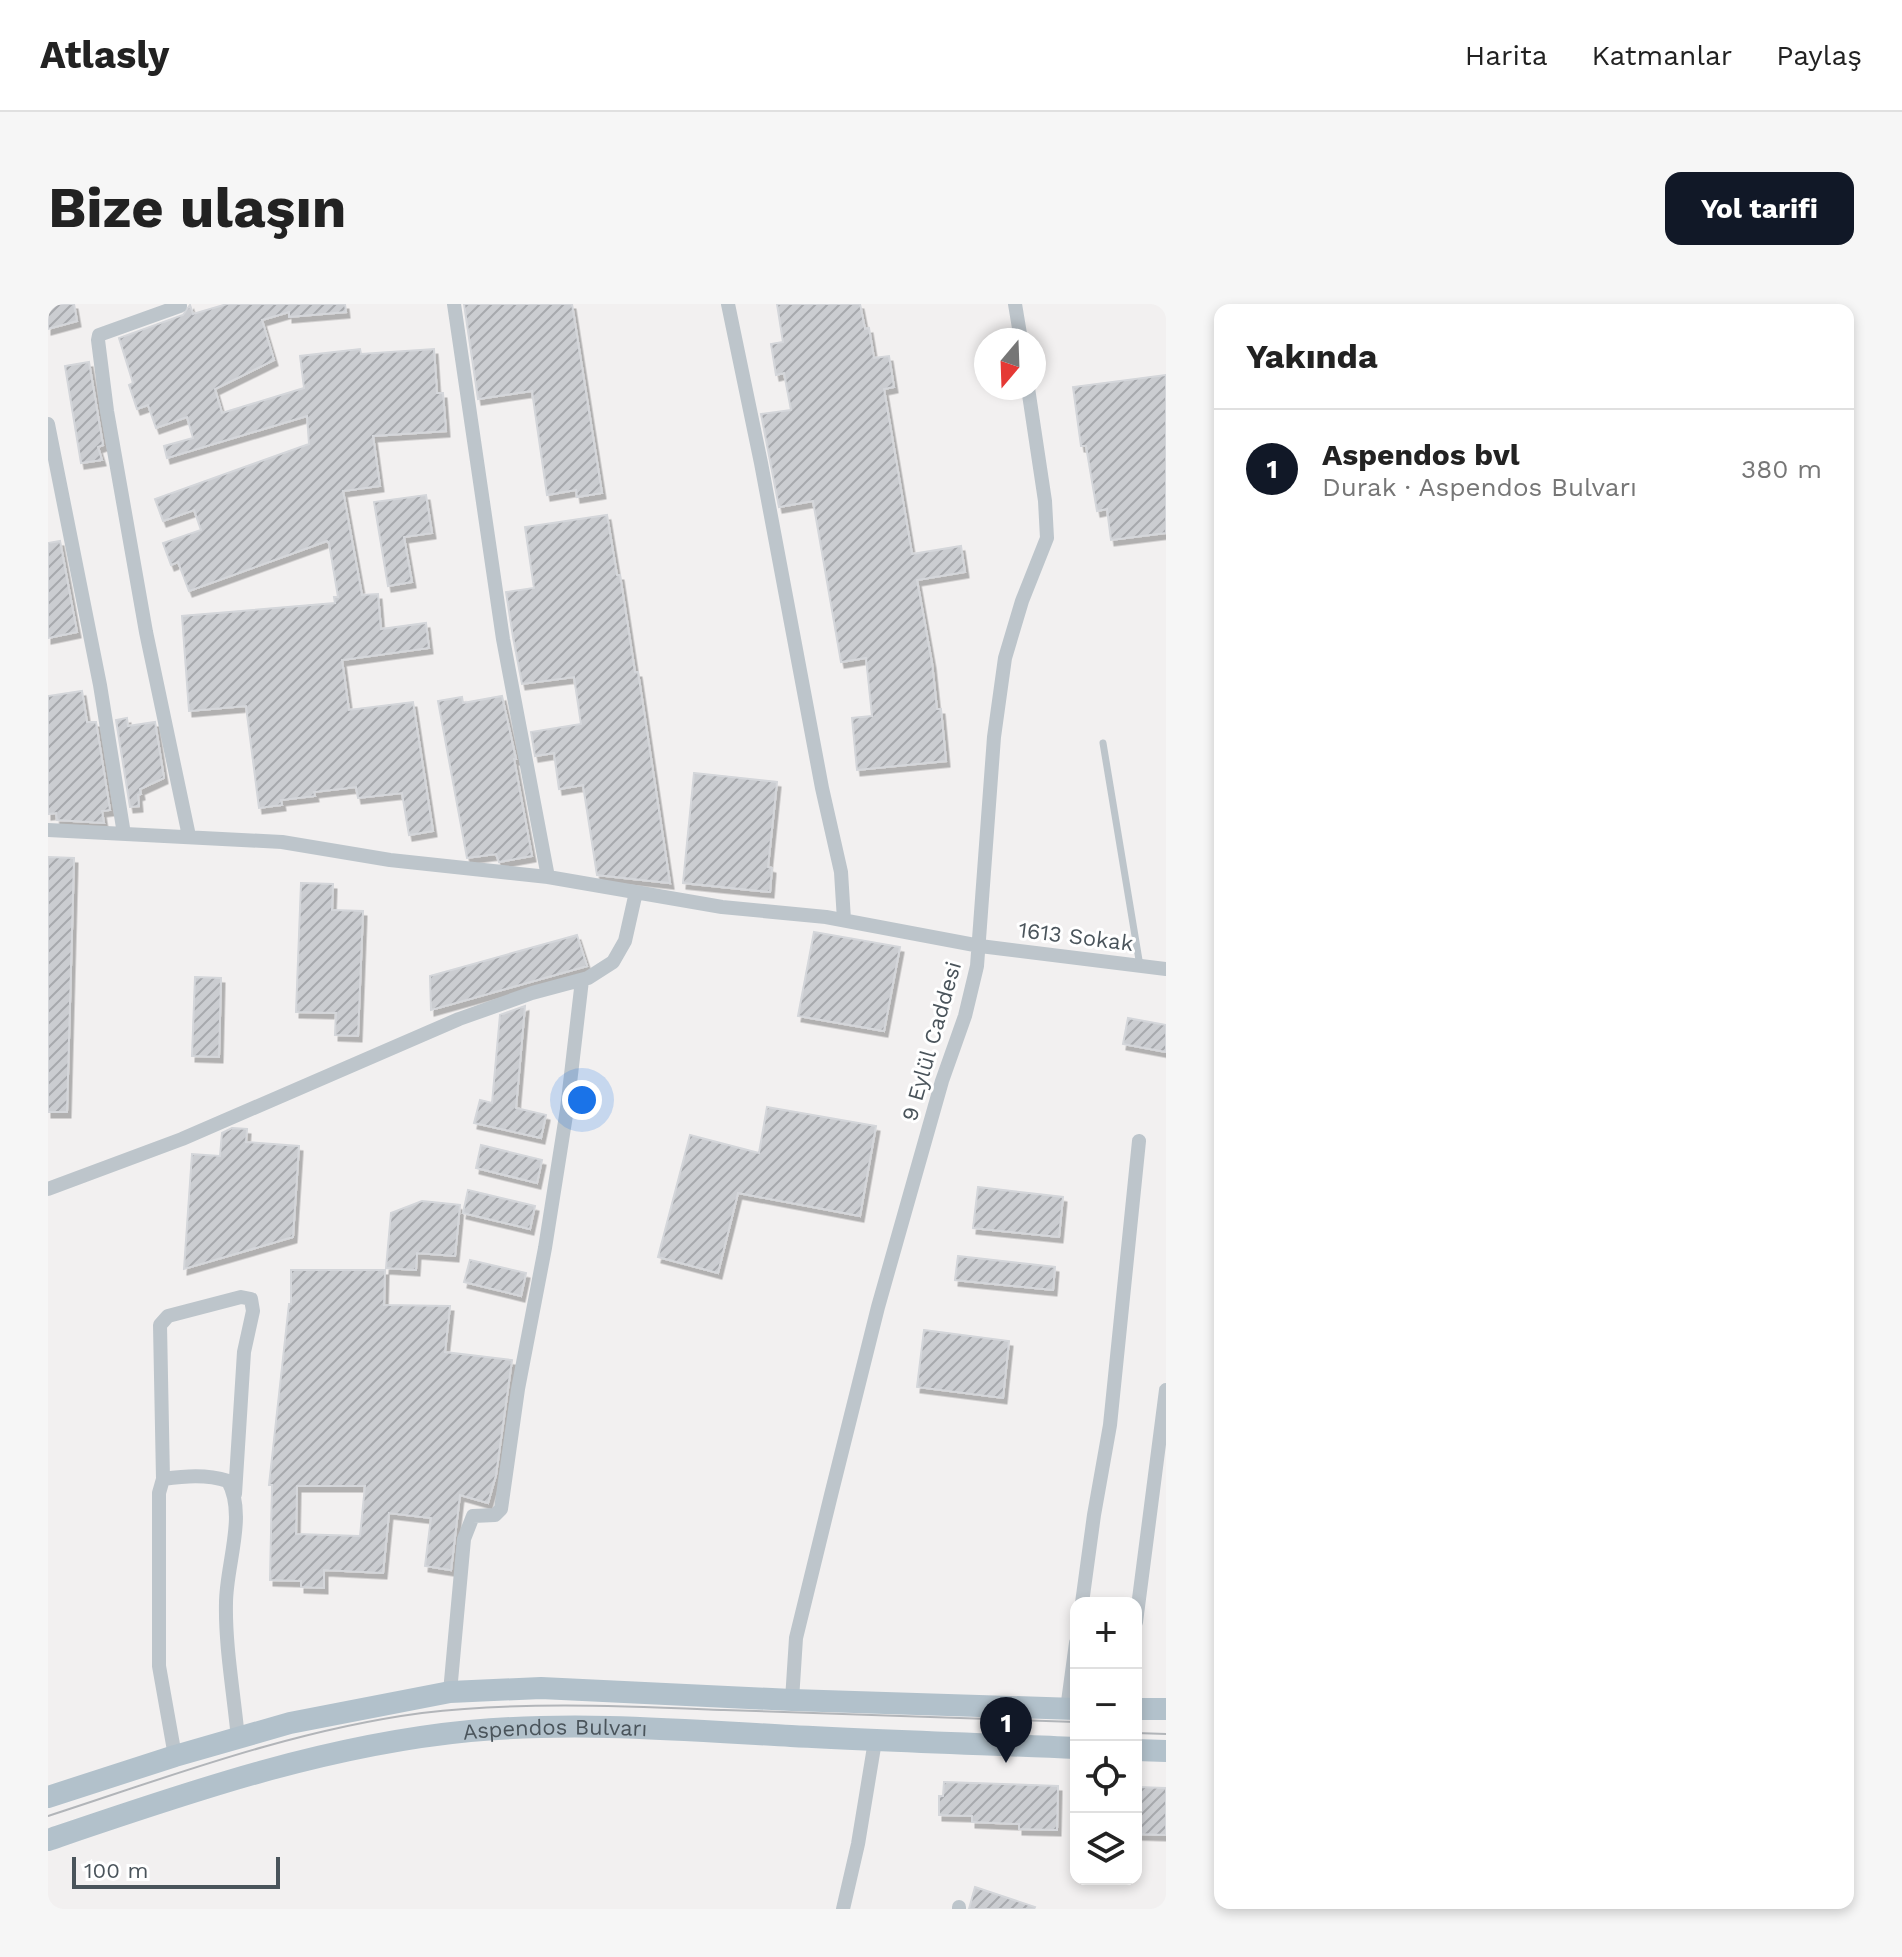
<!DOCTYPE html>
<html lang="tr">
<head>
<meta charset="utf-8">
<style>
  :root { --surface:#fff; --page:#f6f6f6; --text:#222; --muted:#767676; --line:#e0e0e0; --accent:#111827 }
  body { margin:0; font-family:"Work Sans",sans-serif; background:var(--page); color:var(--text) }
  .controls { position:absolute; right:24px; bottom:24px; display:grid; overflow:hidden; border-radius:16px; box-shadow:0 4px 12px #0003 }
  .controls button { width:72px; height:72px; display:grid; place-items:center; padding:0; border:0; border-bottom:2px solid var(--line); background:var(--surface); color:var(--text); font:40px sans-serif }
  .compass { position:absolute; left:926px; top:24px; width:72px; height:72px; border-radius:50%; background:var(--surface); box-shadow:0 4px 12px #0003; rotate:199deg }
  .scale { position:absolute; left:24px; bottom:20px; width:208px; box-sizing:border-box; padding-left:8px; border:4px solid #4a545b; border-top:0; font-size:22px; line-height:28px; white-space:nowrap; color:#4a545b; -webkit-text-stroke:6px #fff; paint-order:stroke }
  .you { position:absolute; left:534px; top:796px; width:28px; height:28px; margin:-20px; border:6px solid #fff; border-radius:50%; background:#1a73e8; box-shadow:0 0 0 12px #1a73e833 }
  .badge { display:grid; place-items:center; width:52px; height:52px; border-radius:50%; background:var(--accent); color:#fff; font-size:26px; font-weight:700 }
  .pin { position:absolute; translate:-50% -66px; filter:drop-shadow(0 2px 4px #0008) }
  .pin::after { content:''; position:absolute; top:42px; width:28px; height:24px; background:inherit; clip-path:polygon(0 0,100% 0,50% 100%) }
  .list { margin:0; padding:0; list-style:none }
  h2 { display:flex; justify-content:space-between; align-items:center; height:104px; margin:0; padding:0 32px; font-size:34px }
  h2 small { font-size:26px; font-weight:400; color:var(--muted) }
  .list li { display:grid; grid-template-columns:52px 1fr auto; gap:24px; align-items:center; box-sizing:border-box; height:120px; padding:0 32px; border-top:2px solid var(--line) }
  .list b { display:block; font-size:30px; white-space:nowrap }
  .list p { margin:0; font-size:26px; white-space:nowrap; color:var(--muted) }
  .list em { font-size:26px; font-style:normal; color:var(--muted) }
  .icon { flex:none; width:44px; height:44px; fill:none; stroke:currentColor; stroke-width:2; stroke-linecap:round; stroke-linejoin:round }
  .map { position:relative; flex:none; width:1118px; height:1605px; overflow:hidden; border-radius:16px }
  header { display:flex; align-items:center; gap:48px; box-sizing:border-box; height:112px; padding:0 40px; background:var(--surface); border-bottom:2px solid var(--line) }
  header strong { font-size:38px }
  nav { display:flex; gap:44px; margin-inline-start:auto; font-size:28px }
  .intro { display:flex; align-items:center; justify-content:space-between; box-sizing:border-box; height:192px; padding:0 48px }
  h1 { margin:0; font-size:56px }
  .button { padding:20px 36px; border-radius:16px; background:var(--accent); color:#fff; font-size:28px; font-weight:700 }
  main { display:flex; gap:48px; padding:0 48px }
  aside { flex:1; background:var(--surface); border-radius:16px; box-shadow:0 4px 12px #0003 }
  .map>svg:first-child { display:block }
</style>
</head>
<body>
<header>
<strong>Atlasly</strong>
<nav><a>Harita</a><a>Katmanlar</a><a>Paylaş</a></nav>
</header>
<div class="intro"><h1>Bize ulaşın</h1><a class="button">Yol tarifi</a></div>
<main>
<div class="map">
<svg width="1118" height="1605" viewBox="0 0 1118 1605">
  <defs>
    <pattern id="building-hatch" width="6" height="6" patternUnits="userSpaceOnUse" patternTransform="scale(2)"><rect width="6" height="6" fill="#cbcdd1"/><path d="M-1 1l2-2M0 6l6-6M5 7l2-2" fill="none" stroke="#a7a9ad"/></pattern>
    <filter id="shadow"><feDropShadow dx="3.5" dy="5.5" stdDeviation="0" flood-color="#0004"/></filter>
  </defs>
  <rect width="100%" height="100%" fill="#f2f0f0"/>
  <path fill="url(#building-hatch)" stroke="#d4d6da" stroke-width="2" fill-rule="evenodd" filter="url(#shadow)" d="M0,0H26L29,17L0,25Z
    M179,0H297L298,8L241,13V8L214,16L226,56L167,85L174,109L256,84L252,52L312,45L313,50L386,45L389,89H395L398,127L325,132L332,182L295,187L314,291L330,290L333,325L378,319L381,344L294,356L301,406L365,398L385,527L361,531L354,489L310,494L308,483L266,488L267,492L233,496L234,501L211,504L198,402L141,407L134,312L287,299L286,293H290L281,239L279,237L141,287L130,258L123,261L115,239L153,226L146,206L115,217L107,195L261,140L259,112L119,154L116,142L145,134L139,113L108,124L100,101L89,105L81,81L85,79L71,34L135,11L142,1L145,10Z
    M416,0H524L554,189L529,193L528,186L499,191L484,87L430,95Z
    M729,0H812L817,25L821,24L826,54L841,52L846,83L836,85L864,250L913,242L917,268L869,276L884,359L889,405H893L898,457L809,466L804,414L824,412L818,354L793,358L765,197L731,203L713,110L743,106L736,69L728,71L723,40L735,38Z
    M41,58L55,141L50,143L54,156L33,159L17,62Z
    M1118,71V229L1063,236L1059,205L1049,207L1038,142H1033L1025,83Z
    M378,191L384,229L356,233L364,278L340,282L326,198Z
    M559,211L569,271H572L587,368H590L622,579L549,571L535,481L511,485L506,449L487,452L483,428L533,420L526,373L474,380L465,333L458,288L486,284L477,223Z
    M12,237L29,328L0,334V239Z
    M34,387L39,418H48L62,506L54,507L56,519L9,516L8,509L0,510V392Z
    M454,392L468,455H466L484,552L451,558L448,550L419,554L390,397L414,393L415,399Z
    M79,414L80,422L107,418L116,474L92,485L93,490L90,491L91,502L82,503L68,416Z
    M646,469L729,478L720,563L724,564L722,588L635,579Z
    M0,553L26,554L19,808H0Z
    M253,579L285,580L284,606L315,607L310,732L287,731L288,709L248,708Z
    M766,628L852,643L836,727L750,712Z
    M529,631L539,662L383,706L382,672Z
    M147,673L173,674L171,753L144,752Z
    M477,702L468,804L498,811L493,834L426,819L432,796L444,799L452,711Z
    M1080,714L1118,721V748L1075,740Z
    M719,803L828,822L812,912L690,889L670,969L610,953L642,831L711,849Z
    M184,824L199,825L198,838L251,842L245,933L136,965L144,850L172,852L174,829Z
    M433,841L494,856L489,879L428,864Z
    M930,883L1015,893L1011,933L925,924Z
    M420,886L487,902L482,925L415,909Z
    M374,897L412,901L407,952L369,949L368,966L338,964L343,909Z
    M910,952L1007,963L1005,986L907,976Z
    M422,956L478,969L473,992L416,978Z
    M243,966H337L336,1001L402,1002L397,1048L464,1056L448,1171L440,1199L412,1191L403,1266L377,1262L383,1214L341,1209L335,1269L276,1266V1284L253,1283V1277L222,1276L224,1181H221L241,1000H243ZM249,1182H317L312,1232L248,1230Z
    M876,1026L961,1037L955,1094L869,1083Z
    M896,1478L1010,1482L1009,1526L971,1525V1520L924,1518V1512L891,1511V1492H895Z
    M1089,1483L1118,1484V1531L1088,1530Z
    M927,1583L987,1603L986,1605H921Z"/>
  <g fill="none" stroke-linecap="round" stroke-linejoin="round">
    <path stroke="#bdc5cb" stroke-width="7" d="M1055,439L1092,662"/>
    <path stroke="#bdc5cb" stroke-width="14" d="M406,0L455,335L500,573
      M680,0L713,159L774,484L793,568L796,616
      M967,0L973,36
      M132,2L51,31L50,36L59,107L98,328L141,532
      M0,120L52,381L76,530
      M0,526L234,538L342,556L500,573L674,603L778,613L932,642L1118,665
      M0,885L134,835L411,715L484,689L540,674L565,658L577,637L588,588
      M115,1175C137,1172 158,1170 180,1177C199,1211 178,1261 178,1299C177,1342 186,1391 190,1435
      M1034,1299L1046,1211L1062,1121L1091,837
      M1088,1318L1118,1086
      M402,1388L416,1235L425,1212L447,1211L453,1205L470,1085L497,944L519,805L534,676
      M744,1396L748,1334L783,1191L830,1003L894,777L917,712L929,662L946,433L957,354L974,297L999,234L997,197L980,84
      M1019,1405L1028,1339
      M127,1452L111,1362V1189L115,1175L112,1021L120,1012L193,993L203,995L205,1007L196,1048L187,1190
      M795,1605L810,1540L827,1437
      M911,1605V1603"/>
    <g stroke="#b2c1cb" stroke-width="22">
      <path d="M1088,1405H1118"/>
      <path d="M1088,1446L1118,1447"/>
      <path d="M0,1493L127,1452L242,1419L402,1388L493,1384L744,1396L1028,1405"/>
      <path id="s1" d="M0,1536C138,1489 276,1441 422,1427C529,1417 636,1426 743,1432C838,1437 933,1440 1028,1444"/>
    </g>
    <path stroke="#b2b5b9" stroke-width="2" d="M1088,1429L1118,1430
      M0,1512C123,1472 245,1426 374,1409C474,1397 576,1402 676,1406C794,1410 911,1414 1028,1418"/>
  </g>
  <g text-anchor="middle" stroke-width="6" stroke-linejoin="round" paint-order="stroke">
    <g font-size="22" fill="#4a545b" stroke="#fff">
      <text transform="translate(1028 632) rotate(7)" y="8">1613 Sokak</text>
      <text transform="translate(883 737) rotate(-74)" y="8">9 Eylül Caddesi</text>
      <text dy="8" stroke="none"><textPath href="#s1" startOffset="522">Aspendos Bulvarı</textPath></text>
    </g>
  </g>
</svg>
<div class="controls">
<button>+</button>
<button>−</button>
<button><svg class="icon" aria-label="locate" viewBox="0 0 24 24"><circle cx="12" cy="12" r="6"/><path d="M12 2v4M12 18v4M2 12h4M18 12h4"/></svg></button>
<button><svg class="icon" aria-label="layers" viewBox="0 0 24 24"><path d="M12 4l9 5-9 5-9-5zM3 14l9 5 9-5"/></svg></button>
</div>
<svg class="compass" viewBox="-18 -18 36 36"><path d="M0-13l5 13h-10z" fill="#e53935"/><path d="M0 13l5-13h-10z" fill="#767676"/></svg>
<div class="scale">100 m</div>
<div class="you"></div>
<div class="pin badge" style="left:958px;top:1459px">1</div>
</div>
<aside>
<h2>Yakında<small></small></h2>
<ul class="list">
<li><span class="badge">1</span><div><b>Aspendos bvl</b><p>Durak · Aspendos Bulvarı</p></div><em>380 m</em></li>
</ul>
</aside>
</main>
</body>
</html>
